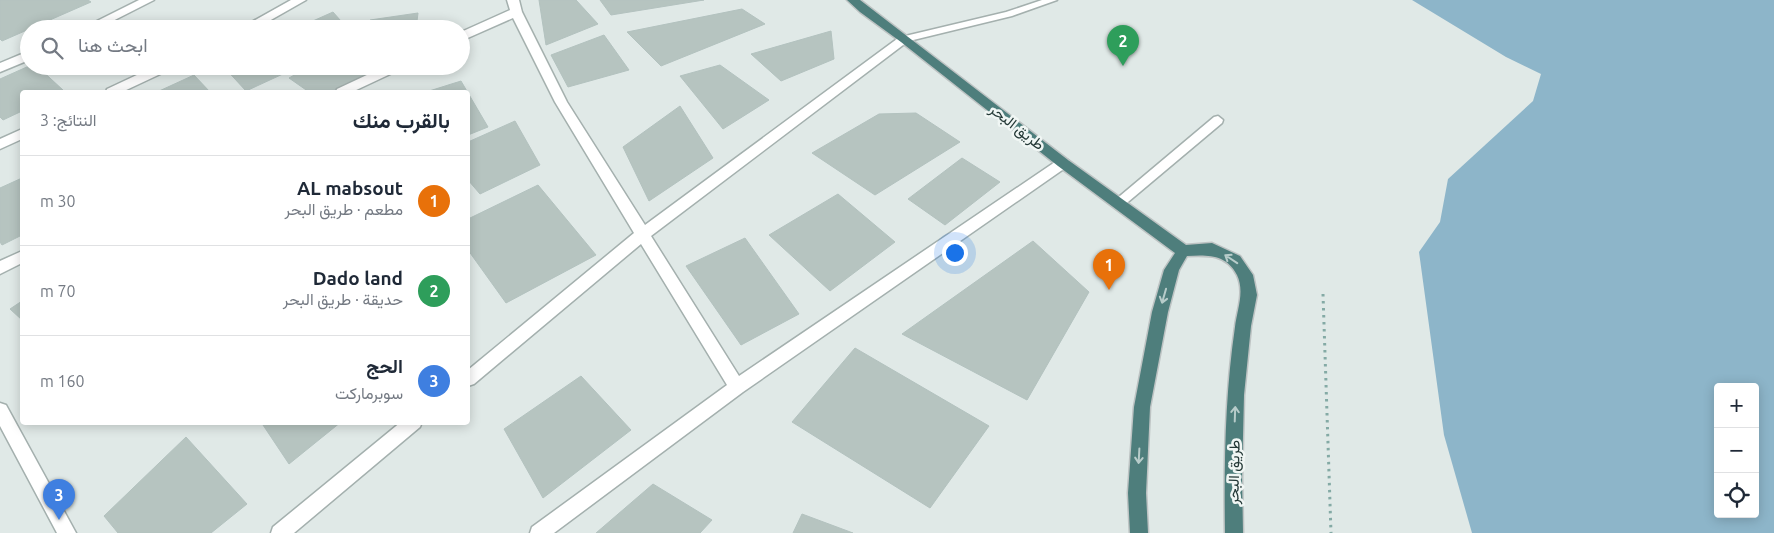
<!DOCTYPE html>
<html lang="ar">
<head>
<meta charset="utf-8">
<style>
  :root { --surface:#fff; --page:#f6f6f7; --text:#1f2937; --muted:#747a83; --line:#e0e1e3; --accent:#775c4c }
  body { margin:0; font-family:Ubuntu,Vazirmatn,sans-serif; background:var(--page); color:var(--text); direction:rtl }
  .controls { position:absolute; right:15px; bottom:15px; display:grid; overflow:hidden; border-radius:5px; box-shadow:0 2px 12px #0003 }
  .controls button { width:45px; height:45px; display:grid; place-items:center; padding:0; border:0; border-bottom:1px solid var(--line); background:var(--surface); color:var(--text); font:25px sans-serif }
  .you { position:absolute; left:954px; top:252px; width:18px; height:18px; margin:-12px; border:4px solid #fff; border-radius:50%; background:#1a73e8; box-shadow:0 0 0 8px #1a73e833 }
  .badge { display:grid; place-items:center; width:32px; height:32px; border-radius:50%; background:var(--accent); color:#fff; font-size:16px; font-weight:700 }
  .pin { position:absolute; translate:-50% -41px; filter:drop-shadow(0 1px 2px #0008) }
  .pin::after { content:''; position:absolute; top:26px; width:18px; height:15px; background:inherit; clip-path:polygon(0 0,100% 0,50% 100%) }
  .list { margin:0; padding:0; list-style:none }
  h2 { display:flex; justify-content:space-between; align-items:center; height:65px; margin:0; padding:0 20px; font-size:21px }
  h2 small { font-size:16px; font-weight:400; color:var(--muted) }
  .list li { display:grid; grid-template-columns:32px 1fr auto; gap:15px; align-items:center; box-sizing:border-box; height:90px; padding:0 20px; border-top:1px solid var(--line) }
  .list b { display:block; font-size:19px; white-space:nowrap }
  .list p { margin:0; font-size:16px; white-space:nowrap; color:var(--muted) }
  .list em { font-size:16px; font-style:normal; color:var(--muted) }
  .icon { flex:none; width:28px; height:28px; fill:none; stroke:currentColor; stroke-width:2; stroke-linecap:round; stroke-linejoin:round }
  .map { position:relative; flex:none; width:1774px; height:533px; overflow:hidden; direction:ltr }
  .search { position:absolute; background:var(--surface); box-shadow:0 2px 12px #0003; left:20px; top:20px; width:450px; height:55px; display:flex; align-items:center; gap:12px; box-sizing:border-box; padding:0 18px; border-radius:28px; color:var(--muted); font-size:19px }
  .panel { position:absolute; background:var(--surface); box-shadow:0 2px 12px #0003; left:20px; top:90px; width:450px; height:335px; border-radius:5px; direction:rtl }
  .map>svg:first-child { display:block }
</style>
</head>
<body>
<div class="map">
<svg width="1774" height="533" viewBox="0 0 1774 533">
  <rect width="100%" height="100%" fill="#e0e9e7"/>
  <path fill="#8db5c9" fill-rule="evenodd" d="M1412,0H1774V533H1472L1444,435L1419,252L1440,222L1448,179L1533,101L1541,74L1506,57ZM1718,387H1755V514H1718Z"/>
  <path fill="#b6c4c0" stroke="#b3c2bf" d="M0,0H88L91,2L2,41L0,39Z
    M539,0H576L598,24L546,45Z
    M600,0H704L611,15Z
    M742,9L765,24L661,66L627,32Z
    M333,12L348,29H295Z
    M418,13L416,29H370V20Z
    M831,31L834,59L781,81L751,54Z
    M604,35L629,70L568,87L551,55Z
    M720,65L769,100L723,129L680,76Z
    M29,66H37L64,91L22,92V111L3,120L0,117V79Z
    M223,66H278L285,73L246,91Z
    M310,66H351L364,75L333,92H309L289,78Z
    M194,75L210,92H157Z
    M461,81L488,127L468,135V92H426Z
    M680,106L713,158L649,201L623,147Z
    M916,113L960,142L875,195L812,153L879,114Z
    M515,121L540,165L480,194L468,180V142Z
    M962,158L1000,182L945,225L908,199Z
    M22,178V235L2,245L0,242V188Z
    M538,185L596,255L506,303L468,250V219Z
    M838,194L895,242L830,291L769,235Z
    M745,238L799,314L741,345L686,266Z
    M1033,241L1089,292L1027,400L902,334Z
    M22,301V320L10,309Z
    M855,348L989,426L930,508L792,422Z
    M581,376L631,430L543,498L504,429Z
    M261,422H341L289,464Z
    M186,437L247,504L211,533H118L104,516Z
    M653,484L712,520L700,533H596Z
    M802,514L853,533H793Z"/>
  <g fill="none" stroke-linecap="round" stroke-linejoin="round">
    <defs>
      <path id="service" d="M1042,0H1057L1012,16L905,42L900,39L901,37L1006,12Z
        M1218,116L1223,120L1222,123L1122,207H1114L1112,204L1114,201L1214,117Z"/>
      <path id="minor" d="M139,0H154L97,29H81Z
        M291,0H306L255,29H239Z
        M507,0H519L522,12L567,102L645,225L901,36H909L911,39L651,236L739,376L1058,160H1068L1070,163L1068,166L743,392L554,533H530L532,527L727,385L641,244L474,384L468,386V370L634,233L555,102L513,18L461,41V32L510,10Z
        M29,51V60L0,72V63Z
        M156,66H173L171,69L122,92H106L107,89Z
        M386,66H403L401,69L352,92H336L337,89Z
        M22,129V139L0,149V139Z
        M22,251V263L0,274V261Z
        M0,403L6,405L76,533H57L0,426Z
        M401,422H422L420,427L294,533H271L273,527Z"/>
      <path id="trunk" d="M847,0H860L1068,160L1186,245L1212,243L1240,256L1253,275L1257,295L1251,326L1244,395L1242,478L1243,533H1225C1224,464 1225,395 1235,327C1237,310 1245,292 1237,275C1226,254 1208,255 1187,256L1179,270L1168,312L1150,407L1146,493L1148,533H1130L1128,493L1134,407L1152,312L1164,270L1175,253L1058,166L901,42L860,12Z"/>
    </defs>
    <use href="#service" stroke="#a4b0ae" stroke-width="3"/>
    <use href="#minor" stroke="#a4b0ae" stroke-width="3"/>
    <use href="#trunk" stroke="#bdc3c3" stroke-width="3"/>
    <path stroke="#84aaa5" stroke-width="3" stroke-dasharray="2.5 4.5" stroke-linecap="butt" d="M1323,294L1331,533"/>
    <use href="#service" fill="#fff" fill-rule="evenodd"/>
    <use href="#minor" fill="#fff" fill-rule="evenodd"/>
    <use href="#trunk" fill="#4e7e7c" fill-rule="evenodd"/>
  </g>
  <defs><path id="oneway-shaft" d="M-6 0H5M1.5-3L5.5 0L1.5 3" fill="none" stroke-width="1.6" stroke-linecap="round" stroke-linejoin="round" transform="scale(1.25)"/></defs>
  <g stroke="#b7ccca">
    <use href="#oneway-shaft" transform="translate(1231 259) rotate(-146)"/>
    <use href="#oneway-shaft" transform="translate(1164 296) rotate(106)"/>
    <use href="#oneway-shaft" transform="translate(1235 414) rotate(-88)"/>
    <use href="#oneway-shaft" transform="translate(1139 456) rotate(93)"/>
  </g>
  <g text-anchor="middle" stroke-width="5" stroke-linejoin="round" paint-order="stroke">
    <g font-size="15" fill="#233836" stroke="#f0f6f4">
      <text transform="translate(1017 127) rotate(38)" y="5">طريق البحر</text>
      <text transform="translate(1234 472) rotate(-89)" y="5">طريق البحر</text>
    </g>
  </g>
</svg>
<div class="controls">
<button>+</button>
<button>−</button>
<button><svg class="icon" aria-label="locate" viewBox="0 0 24 24"><circle cx="12" cy="12" r="6"/><path d="M12 2v4M12 18v4M2 12h4M18 12h4"/></svg></button>
</div>
<div class="you"></div>
<div class="pin badge" style="left:1109px;top:290px;background:#e8710a">1</div>
<div class="pin badge" style="left:1123px;top:66px;background:#2e9e5b">2</div>
<div class="pin badge" style="left:59px;top:520px;background:#3f7fe0">3</div>
<div class="search"><svg class="icon" aria-label="search" viewBox="0 0 24 24"><circle cx="10" cy="10" r="6"/><path d="M15 15l6 6"/></svg>ابحث هنا</div>
<section class="panel">
<h2>بالقرب منك<small>النتائج: 3</small></h2>
<ul class="list">
<li><span class="badge" style="background:#e8710a">1</span><div><b>AL mabsout</b><p>مطعم · طريق البحر</p></div><em>30 m</em></li>
<li><span class="badge" style="background:#2e9e5b">2</span><div><b>Dado land</b><p>حديقة · طريق البحر</p></div><em>70 m</em></li>
<li><span class="badge" style="background:#3f7fe0">3</span><div><b>الحج</b><p>سوبرماركت</p></div><em>160 m</em></li>
</ul>
</section>
</div>
</body>
</html>
